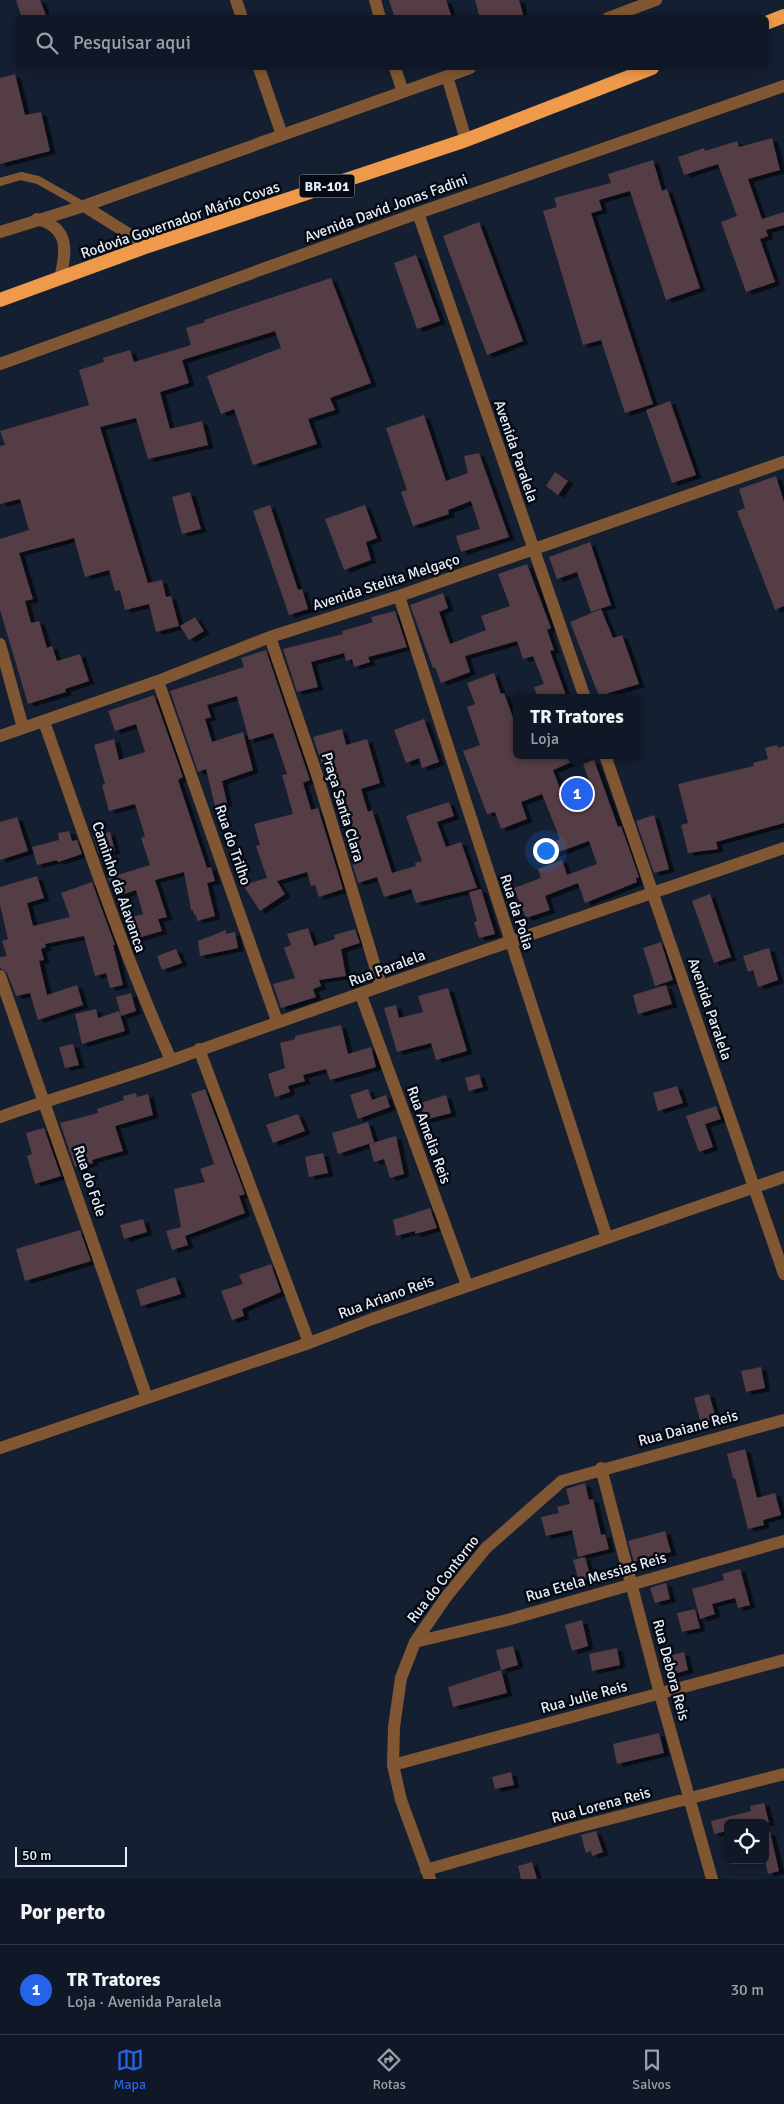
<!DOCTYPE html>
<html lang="pt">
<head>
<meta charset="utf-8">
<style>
  :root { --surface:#101726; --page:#19202e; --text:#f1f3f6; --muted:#9c9fa7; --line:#303643; --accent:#2563eb }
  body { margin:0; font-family:Signika,sans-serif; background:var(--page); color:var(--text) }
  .controls { position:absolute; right:15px; bottom:15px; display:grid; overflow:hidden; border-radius:8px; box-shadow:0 2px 12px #0003 }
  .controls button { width:45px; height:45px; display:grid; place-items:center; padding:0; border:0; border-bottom:1px solid var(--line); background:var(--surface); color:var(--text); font:25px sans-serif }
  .scale { position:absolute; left:15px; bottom:12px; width:112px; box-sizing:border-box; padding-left:5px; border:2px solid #e6eefb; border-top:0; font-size:14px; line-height:18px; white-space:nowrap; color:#e6eefb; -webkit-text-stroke:4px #050911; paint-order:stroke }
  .you { position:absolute; left:545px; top:850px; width:18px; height:18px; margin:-12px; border:4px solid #fff; border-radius:50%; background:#1a73e8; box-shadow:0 0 0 8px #1a73e833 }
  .badge { display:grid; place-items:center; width:32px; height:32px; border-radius:50%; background:var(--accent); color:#fff; font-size:16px; font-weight:700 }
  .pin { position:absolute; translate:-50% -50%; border:2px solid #fff; box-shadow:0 1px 5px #0006 }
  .popup { position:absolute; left:513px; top:694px; width:128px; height:65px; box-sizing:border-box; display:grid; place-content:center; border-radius:8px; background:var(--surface); filter:drop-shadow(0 1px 4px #0005); font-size:16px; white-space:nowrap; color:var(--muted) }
  .popup b { font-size:19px; color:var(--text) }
  .popup::after { content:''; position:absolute; left:50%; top:100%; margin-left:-10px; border:10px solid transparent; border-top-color:var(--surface) }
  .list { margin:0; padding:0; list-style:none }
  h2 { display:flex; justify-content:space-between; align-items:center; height:65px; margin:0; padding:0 20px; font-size:21px }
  h2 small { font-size:16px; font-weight:400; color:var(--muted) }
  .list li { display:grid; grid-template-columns:32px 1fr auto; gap:15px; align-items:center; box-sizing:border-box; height:90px; padding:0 20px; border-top:1px solid var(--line) }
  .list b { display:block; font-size:19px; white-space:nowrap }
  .list p { margin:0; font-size:16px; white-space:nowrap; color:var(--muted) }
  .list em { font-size:16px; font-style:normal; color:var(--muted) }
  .icon { flex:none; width:28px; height:28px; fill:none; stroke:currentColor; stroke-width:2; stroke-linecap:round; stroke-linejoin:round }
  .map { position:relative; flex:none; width:784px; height:1879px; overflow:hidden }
  .search { position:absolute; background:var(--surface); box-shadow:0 2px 12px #0003; left:15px; right:15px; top:15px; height:55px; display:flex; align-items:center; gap:12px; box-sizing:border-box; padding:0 18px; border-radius:8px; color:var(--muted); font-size:19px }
  .sheet { height:155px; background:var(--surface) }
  nav { display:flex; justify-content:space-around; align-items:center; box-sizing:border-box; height:70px; border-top:1px solid var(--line); background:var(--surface); font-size:14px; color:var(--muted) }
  nav a { display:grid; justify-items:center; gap:2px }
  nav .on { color:var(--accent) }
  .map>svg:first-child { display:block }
</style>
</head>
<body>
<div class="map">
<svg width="784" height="1879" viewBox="0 0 784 1879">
  <defs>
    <filter id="shadow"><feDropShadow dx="5.5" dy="3" stdDeviation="0" flood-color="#0009"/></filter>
  </defs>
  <rect width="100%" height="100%" fill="#151f32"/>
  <path fill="#553c44" filter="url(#shadow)" d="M16,0H40L47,18H22Z
    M389,0H446L452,18H395Z
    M475,0H519L524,18H480Z
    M15,74L25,115L41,112L50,151L0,164V78Z
    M772,138L780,170L748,179L762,219L784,212V225L766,230L768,236L760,239L775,282L746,292L721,222L737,216L718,164L684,175L678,157L704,148L705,151L737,141L739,147Z
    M653,160L662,191L667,189L700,288L666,300L630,191L599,200L602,210L591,213L653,404L625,413L601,340L583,345L543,211L557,207L554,198L611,183L608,174Z
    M479,222L523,341L487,355L443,236Z
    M416,255L440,321L417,329L394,263Z
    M331,278L371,383L330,398L335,410L308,419L317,444L253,465L234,409L221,414L207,376L281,348L275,331L182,360L189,383L160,392L170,429L202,421L208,445L148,459L136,418L100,427L148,583L162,580L166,597L171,596L179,626L156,632L149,604L125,610L120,590L115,591L109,570L85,577L74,538L19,553L33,599L25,601L31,623L39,621L47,648L52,646L57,661L80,654L89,681L65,689L66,692L28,704L0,610V539L29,530L20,499L0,504V446L5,445L0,431L89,405L79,370L104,362L103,358L130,350L134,362L191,345L186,328L205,322L204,320Z
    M670,401L696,475L672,483L646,410Z
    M424,415L446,481L468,473L464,456L479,453L509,537L461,552L456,536L480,529L471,501L448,510L449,514L413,526L401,492L407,490L386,428Z
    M555,472L568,481L558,495L546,486Z
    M776,476L784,502V606L775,610L737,511L745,508L739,489Z
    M190,492L201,529L182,534L172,497Z
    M270,505L298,590L302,589L308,609L289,615L253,511Z
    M365,505L377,538L366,542L371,560L344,570L325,519Z
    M590,542L611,605L591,612L577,572L557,579L549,557Z
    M527,564L551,628L547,630L554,650L550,651L567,698H538L534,687L544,684L533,656L523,659L517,641L465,656L470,672L441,683L435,667L433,668L410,605L443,593L448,608L439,612L450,644L486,630L481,616L510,606L498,574Z
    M601,609L613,638L622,635L639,684L599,696L570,622Z
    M395,611L407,647L368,657L370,662L354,667L352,659L346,661L344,653L311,662L318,687L297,692L283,649L343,634L342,631L373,622L371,617Z
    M195,617L204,631L189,640L180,626Z
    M266,650L310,780L303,783L311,810L318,808L343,889L319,897L315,885L311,886L307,872L277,881L285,894L260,911L243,885L267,878L256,846L260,845L254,824L293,814L282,775L287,774L275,738L273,733L249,740L237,696L207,705L211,717L205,719L212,742L243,732L253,770L222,781L227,803L215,806L206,769L198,772L170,691L244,667L241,658Z
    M494,673L501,694L504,693L517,728V755H588L553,770L566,805L594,794L583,764L594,760L618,827L621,826L639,877L636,878L637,882L585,903L578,883L545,896L550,910L526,918L514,888L541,878L538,869L562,860L567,875L597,864L589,841L553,854L550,843L560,839L542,794L521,802L527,819L501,829L495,812L487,814L463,751L480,745L467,707L475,704L467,683Z
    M154,695L183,777L178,780L207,868L211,867L215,881L207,883L215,916L197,921L196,915H194L193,910H191L184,872L155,880L167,917L158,919L162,931L131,940L123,919L143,914L136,890L115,897L108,878L150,865L141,838L145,836L135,804L109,811L102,785L105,784L94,745L114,739L119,760L145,752L136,724L115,731L108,711Z
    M424,719L439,762L422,768L419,758L406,763L394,730Z
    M342,729L346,745L367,739L380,783L361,789L368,812L372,810L392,873L416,866L415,863L422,861L406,816L449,802L454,816L437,822L446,847L461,842L477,888L416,903L411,889L384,897L377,877L358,883L345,839L355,836L347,808L343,809L335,781L333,782L330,774L326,776L313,737Z
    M777,745L778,748L784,746V823L716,842L718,849L688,853L681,825L688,823L678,784L754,766L753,763L768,759L765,748Z
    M654,815L669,869L654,873L636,821Z
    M17,817L28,851L0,860V822Z
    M69,831L72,841L77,840L82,854L58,862L57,860L37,865L32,847L59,840L58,833Z
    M110,832L115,851L99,854L93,836Z
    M37,876L44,898L27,903L33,926L70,917L61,893L92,882L115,945H113L123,985L110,988L106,973L95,976L84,936L45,944L46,947L41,949L44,960L39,961L47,995L77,985L83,1005L38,1020L30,993L16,996L7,973L0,968V957L7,956L2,941L8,939L0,905V887Z
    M481,889L495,934L479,938L474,922L477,921L469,892Z
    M710,894L731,957L714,963L692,901Z
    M308,928L314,946L335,939L334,935L355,929L360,943L341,949L346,976L319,980L321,986L313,989L316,997L281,1008L273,984L295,978L284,948L291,945L287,934Z
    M226,930V934L235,932L238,948L200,956L198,941Z
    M661,942L673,980L655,986L643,948Z
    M769,948L778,980L758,987L753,970L748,972L743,956Z
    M176,949L182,963L162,970L157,956Z
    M666,985L672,1004L638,1014L633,995Z
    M448,988L467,1051L436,1060L431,1043L397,1052L384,1008L396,1005L399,1018L423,1012L418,996Z
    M131,993L136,1011L121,1016L116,997Z
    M96,1009L98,1018L119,1011L125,1031L82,1044L75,1014Z
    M341,1025L348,1054L371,1047L376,1067L330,1080L326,1069L303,1075L305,1081L288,1086L290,1092L275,1097L268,1074L285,1068L280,1043L295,1039V1036Z
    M73,1044L79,1065L65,1068L59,1047Z
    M479,1074L483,1087L469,1091L465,1078Z
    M677,1086L683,1103L658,1111L653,1093Z
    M205,1089L245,1194L239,1196L245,1213L185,1236L188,1245L172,1250L166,1231L181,1227L174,1189L205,1182L200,1169L214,1164L191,1094Z
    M368,1089L372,1100L386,1095L390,1107L358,1119L350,1095Z
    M136,1093L137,1097L148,1094L153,1115L115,1126L123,1151L92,1160L93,1163L75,1167L60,1123L98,1113L97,1109L124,1100L123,1096Z
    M446,1095L451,1113L425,1120L420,1103Z
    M716,1106L721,1119L705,1124L713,1147L699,1152L686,1116Z
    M298,1114L305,1131L273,1143L266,1125Z
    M368,1122L374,1142L338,1154L332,1133Z
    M44,1128L61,1176L35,1184L27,1156L32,1154L26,1133Z
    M396,1136L404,1174L390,1178L384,1159L374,1162L369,1144Z
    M323,1153L328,1173L309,1177L305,1157Z
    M430,1208L437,1228L415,1234V1231L396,1236L393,1220Z
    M143,1219L147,1232L124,1239L120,1225Z
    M80,1230L91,1261L25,1281L16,1249Z
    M271,1264L281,1292L242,1309L244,1316L232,1320L221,1291L243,1284L239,1275Z
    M175,1277L181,1294L141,1306L136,1290Z
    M761,1367L765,1388L746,1392L741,1371Z
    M709,1394L716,1418L701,1423L694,1398Z
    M745,1449L757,1498L775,1493L781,1515L763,1520L764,1525L748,1529L735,1478H733L727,1454Z
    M585,1483L589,1500L593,1499L601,1535L605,1534L609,1549L578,1557L572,1530L546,1536L541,1517L559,1513L557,1507L570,1504L566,1489Z
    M665,1531L671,1552L634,1562L628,1541Z
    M585,1557L591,1578L579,1581L573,1560Z
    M740,1569L750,1605L738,1608L735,1598L712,1604L715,1614L700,1619L692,1589L724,1580L722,1574Z
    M666,1583L670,1599L655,1603L650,1588Z
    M695,1609L700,1628L682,1632L677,1613Z
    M582,1620L588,1646L572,1651L565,1625Z
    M513,1646L518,1665L501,1670L496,1650Z
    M617,1648L620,1665L592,1671L589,1654Z
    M684,1652L688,1670L666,1676L661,1658Z
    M501,1670L507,1693L453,1707L448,1687Z
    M659,1733L664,1753L617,1764L613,1744Z
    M511,1772L514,1785L495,1789L492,1777Z
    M764,1803L769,1823H728V1831L714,1834L711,1821L751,1811L750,1806Z
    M596,1831L603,1852L592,1856L591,1851L586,1853L581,1835Z
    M770,1832L779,1871L768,1874L765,1861V1833Z
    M532,1862L537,1879H521L518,1866Z"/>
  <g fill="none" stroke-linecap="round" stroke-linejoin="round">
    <path stroke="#805732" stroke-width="8" d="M0,182L21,176L38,180L84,206"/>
    <path stroke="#805732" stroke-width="12" d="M236,0L242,18
      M375,0L380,18
      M608,18L656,0
      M259,68L282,135
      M395,68L403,92
      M447,76L466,140
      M84,206L148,246
      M418,213L585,698
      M37,219C71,228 66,252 60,279
      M0,232L84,206L470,68
      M0,364L418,213L784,86
      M399,596L607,1238
      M270,637L318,778L381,986
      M0,644L23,728
      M158,681L277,1021
      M44,722C85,836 121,949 171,1060
      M0,736L158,681L270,637L399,596L784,462
      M605,755L784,1274
      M0,976L147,1398
      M361,995L467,1285
      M199,1049L309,1343
      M0,1117C56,1097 114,1081 170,1061C374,987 579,918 784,848
      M0,1448L309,1343L372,1319L784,1177
      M601,1468L660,1694L712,1879
      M415,1642L507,1620L784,1541
      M393,1765L784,1660
      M426,1870L570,1829L784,1774
      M430,1879L401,1800L393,1765L394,1727L401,1678L415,1642L446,1597L486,1548L562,1481L784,1420"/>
    <path stroke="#ee9a4a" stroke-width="14" d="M766,23L784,16
      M0,300L148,246L466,140L652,68"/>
  </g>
  <g text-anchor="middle" stroke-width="5" stroke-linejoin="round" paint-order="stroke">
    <rect fill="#050911" stroke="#a2a9b5" stroke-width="1" x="299.5" y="174.5" width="55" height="23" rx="4"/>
    <g font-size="14" font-weight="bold" fill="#e6eefb">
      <text x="327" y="191">BR-101</text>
    </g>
    <g font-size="15" fill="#e6eefb" stroke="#050911">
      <text transform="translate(386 208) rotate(-20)" y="5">Avenida David Jonas Fadini</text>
      <text transform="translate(180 220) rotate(-19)" y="5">Rodovia Governador Mário Covas</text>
      <text transform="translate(516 451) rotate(71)" y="5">Avenida Paralela</text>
      <text transform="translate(386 582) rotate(-18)" y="5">Avenida Stelita Melgaço</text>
      <text transform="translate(343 807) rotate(73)" y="5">Praça Santa Clara</text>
      <text transform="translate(233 845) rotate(71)" y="5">Rua do Trilho</text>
      <text transform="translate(119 887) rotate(71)" y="5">Caminho da Alavanca</text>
      <text transform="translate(517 912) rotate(72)" y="5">Rua da Polia</text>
      <text transform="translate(387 968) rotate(-20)" y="5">Rua Paralela</text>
      <text transform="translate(710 1009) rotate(71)" y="5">Avenida Paralela</text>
      <text transform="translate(429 1135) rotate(70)" y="5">Rua Amelia Reis</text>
      <text transform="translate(90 1181) rotate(71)" y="5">Rua do Fole</text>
      <text transform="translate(386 1297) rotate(-20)" y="5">Rua Ariano Reis</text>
      <text transform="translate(688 1428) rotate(-15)" y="5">Rua Daiane Reis</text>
      <text transform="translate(596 1577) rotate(-16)" y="5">Rua Etela Messias Reis</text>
      <text transform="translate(443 1579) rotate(-52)" y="5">Rua do Contorno</text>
      <text transform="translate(671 1670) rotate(75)" y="5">Rua Debora Reis</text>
      <text transform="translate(584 1697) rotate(-15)" y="5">Rua Julie Reis</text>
      <text transform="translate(601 1805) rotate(-15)" y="5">Rua Lorena Reis</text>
    </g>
  </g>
</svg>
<div class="controls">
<button><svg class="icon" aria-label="locate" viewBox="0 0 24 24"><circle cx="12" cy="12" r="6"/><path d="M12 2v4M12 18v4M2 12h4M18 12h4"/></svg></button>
</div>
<div class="scale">50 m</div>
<div class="you"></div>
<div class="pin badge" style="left:577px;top:794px">1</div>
<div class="popup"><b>TR Tratores</b>Loja</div>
<div class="search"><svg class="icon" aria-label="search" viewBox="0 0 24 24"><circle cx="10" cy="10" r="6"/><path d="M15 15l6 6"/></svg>Pesquisar aqui</div>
</div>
<section class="sheet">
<h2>Por perto<small></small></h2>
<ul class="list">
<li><span class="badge">1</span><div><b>TR Tratores</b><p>Loja · Avenida Paralela</p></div><em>30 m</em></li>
</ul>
</section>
<nav>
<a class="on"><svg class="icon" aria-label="map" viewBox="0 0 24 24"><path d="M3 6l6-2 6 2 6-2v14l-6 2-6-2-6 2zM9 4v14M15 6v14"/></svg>Mapa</a>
<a><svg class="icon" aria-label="directions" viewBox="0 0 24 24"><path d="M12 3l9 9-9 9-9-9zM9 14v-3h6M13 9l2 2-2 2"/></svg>Rotas</a>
<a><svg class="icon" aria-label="saved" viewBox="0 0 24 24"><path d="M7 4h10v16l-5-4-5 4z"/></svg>Salvos</a>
</nav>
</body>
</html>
